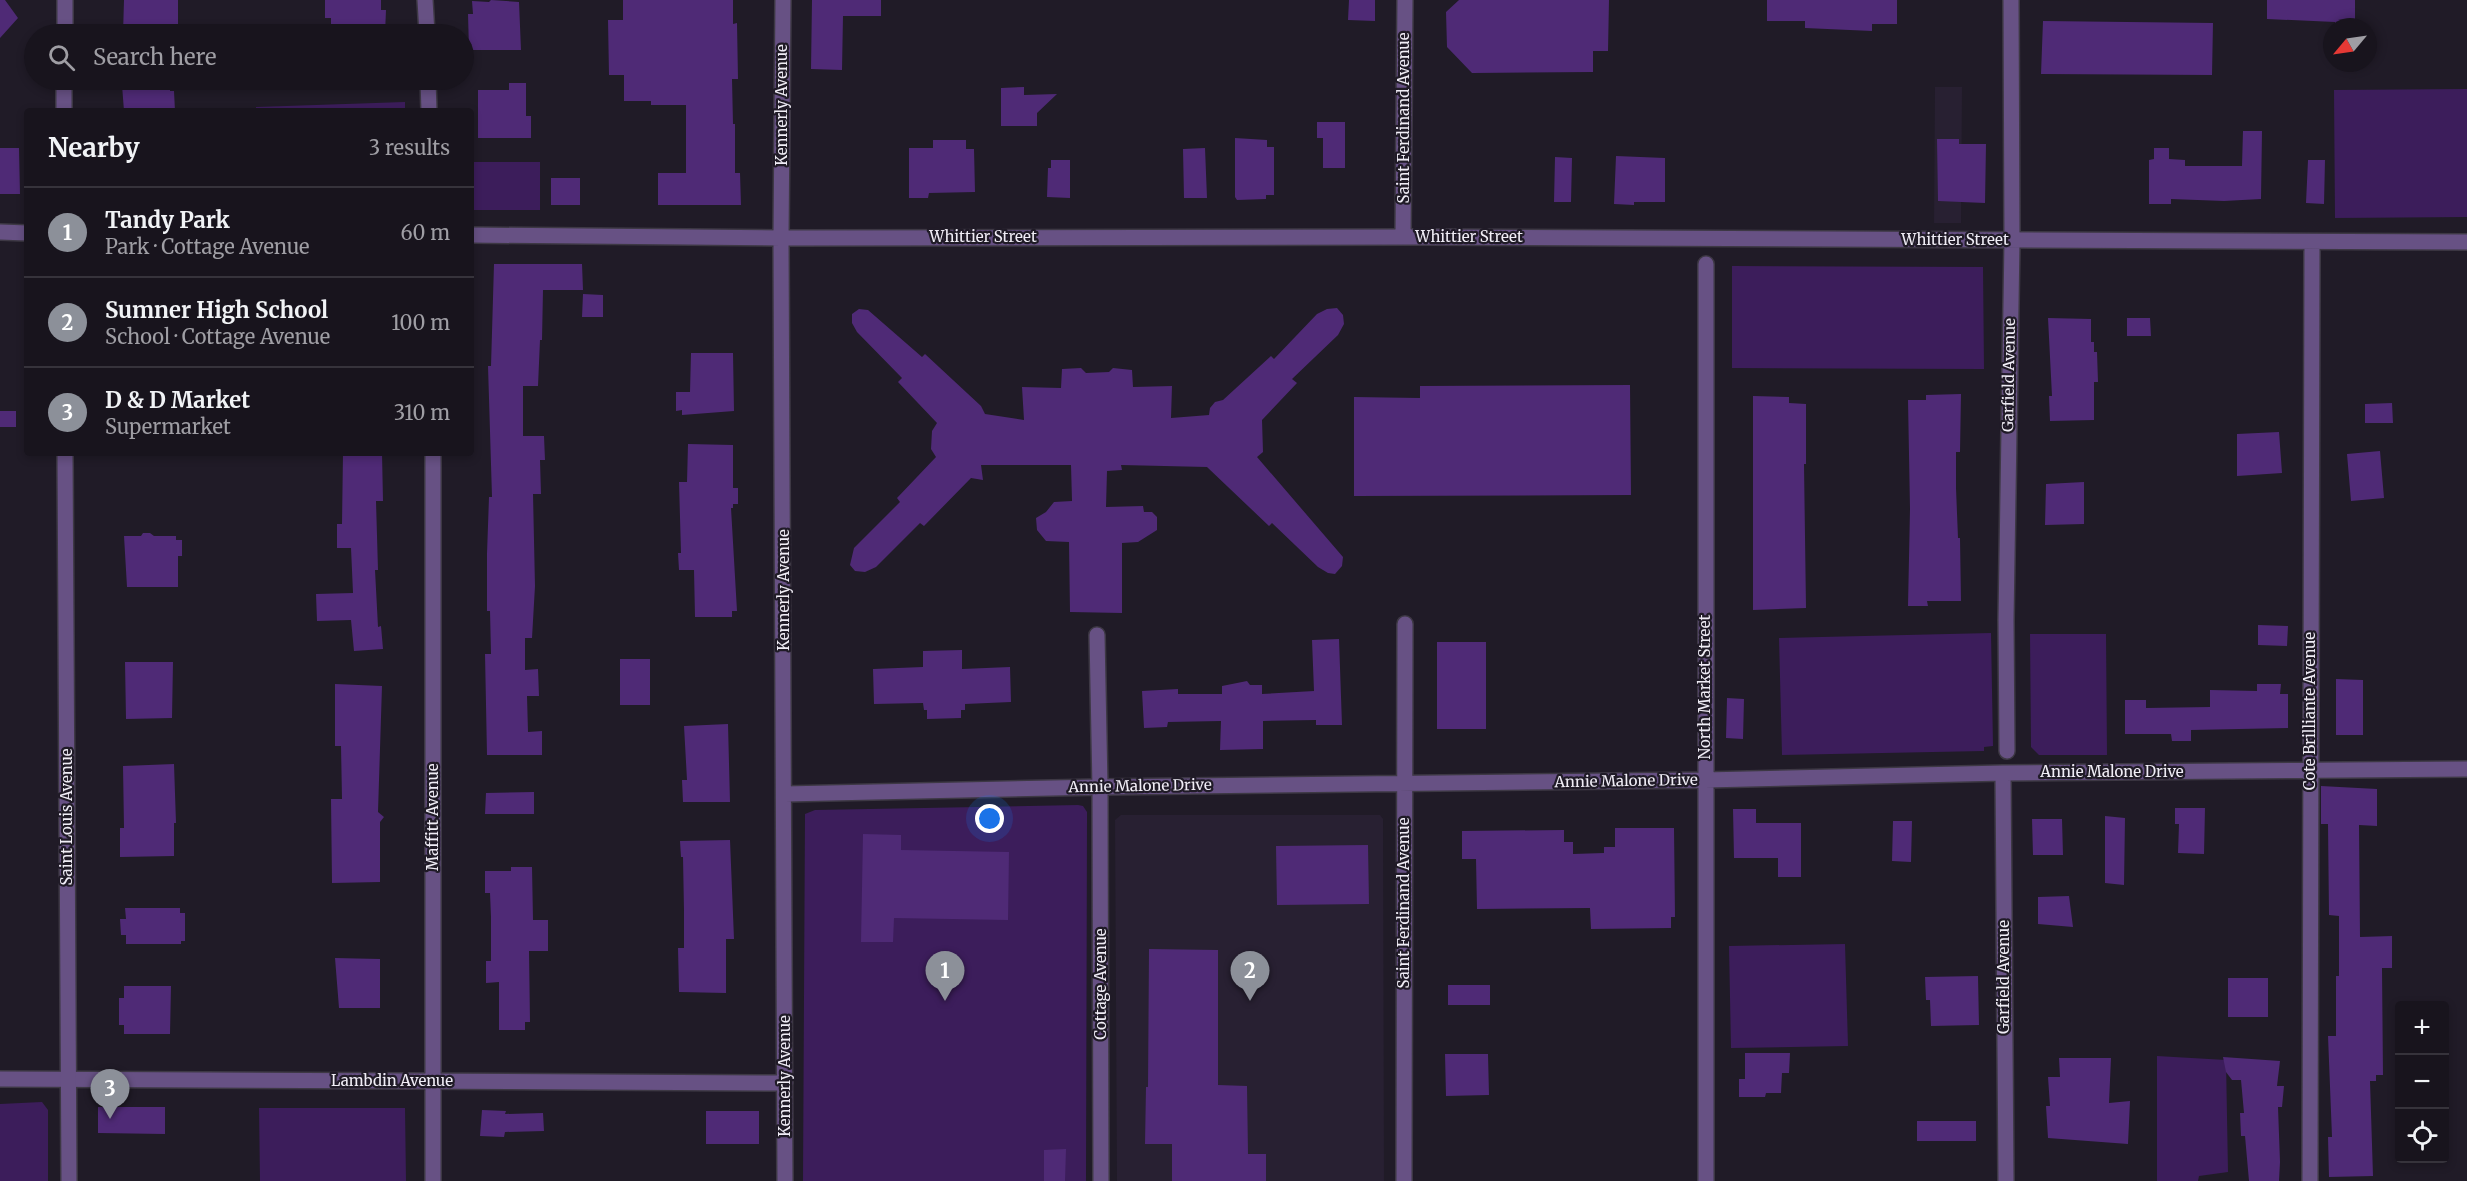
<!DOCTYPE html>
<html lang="en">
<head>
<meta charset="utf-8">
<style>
  :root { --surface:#18141d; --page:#211d26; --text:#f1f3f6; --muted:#9f9ea4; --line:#36333b; --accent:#8c9099 }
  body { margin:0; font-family:Merriweather,serif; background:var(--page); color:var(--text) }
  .controls { position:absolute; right:18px; bottom:18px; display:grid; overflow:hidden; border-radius:6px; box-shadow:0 3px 9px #0003 }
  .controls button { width:54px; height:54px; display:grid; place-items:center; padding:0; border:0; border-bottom:2px solid var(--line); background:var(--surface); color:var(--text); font:30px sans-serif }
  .compass { position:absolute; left:2323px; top:18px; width:54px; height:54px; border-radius:50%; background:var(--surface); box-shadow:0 3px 9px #0003; rotate:241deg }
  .you { position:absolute; left:990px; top:819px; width:21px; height:21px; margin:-15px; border:4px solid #fff; border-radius:50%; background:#1a73e8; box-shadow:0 0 0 9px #1a73e833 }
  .badge { display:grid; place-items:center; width:39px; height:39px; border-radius:50%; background:var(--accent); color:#fff; font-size:20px; font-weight:700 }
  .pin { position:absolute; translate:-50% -50px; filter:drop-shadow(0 2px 3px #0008) }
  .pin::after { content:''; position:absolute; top:32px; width:21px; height:18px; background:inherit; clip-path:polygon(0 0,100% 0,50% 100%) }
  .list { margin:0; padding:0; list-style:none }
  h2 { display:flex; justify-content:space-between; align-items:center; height:78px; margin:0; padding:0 24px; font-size:26px }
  h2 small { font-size:20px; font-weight:400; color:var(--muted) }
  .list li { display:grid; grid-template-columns:39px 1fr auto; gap:18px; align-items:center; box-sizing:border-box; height:90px; padding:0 24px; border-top:2px solid var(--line) }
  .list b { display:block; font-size:22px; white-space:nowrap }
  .list p { margin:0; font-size:20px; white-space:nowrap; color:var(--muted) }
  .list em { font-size:20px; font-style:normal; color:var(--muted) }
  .icon { flex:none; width:33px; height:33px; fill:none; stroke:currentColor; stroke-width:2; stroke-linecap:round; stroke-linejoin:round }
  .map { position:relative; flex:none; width:2467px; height:1181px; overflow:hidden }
  .search { position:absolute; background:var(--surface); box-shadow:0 3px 9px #0003; left:24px; top:24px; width:450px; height:66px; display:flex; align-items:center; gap:15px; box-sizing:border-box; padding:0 21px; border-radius:33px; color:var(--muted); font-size:22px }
  .panel { position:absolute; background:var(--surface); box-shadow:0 3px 9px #0003; left:24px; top:108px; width:450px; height:348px; border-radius:6px }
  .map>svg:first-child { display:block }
</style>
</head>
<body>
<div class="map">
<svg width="2467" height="1181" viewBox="0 0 2467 1181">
  <rect width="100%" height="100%" fill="#201b27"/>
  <path fill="#282032" d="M1935,87H1962L1961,223H1934Z
    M1121,815H1380L1383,819L1384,1181H1117L1115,820Z"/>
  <path fill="#3c1d5b" d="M2467,89V217L2335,218L2334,90Z
    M405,102V111H256V107Z
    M471,162H540V210H471Z
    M1732,266L1983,267L1984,369L1732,368Z
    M1991,633L1993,746L1984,747V751L1782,755L1779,638Z
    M2030,634H2106L2107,755H2039L2031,747Z
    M1078,805L1083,806L1087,812V822L1086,1181H803L805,814L815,810Z
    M1845,944L1848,1046L1731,1048L1729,946Z
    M2157,1056L2226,1060L2228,1172L2199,1176L2198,1181H2157Z
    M42,1102L48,1110V1181H0V1104Z
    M259,1108H405L406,1181H260Z"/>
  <path fill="#4f2a76" d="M0,0H5L18,18L0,38Z
    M124,0H178V34H123Z
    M325,0H381V10H386L385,34H331V18H325Z
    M491,0L519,2L521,50H469L468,14H473L472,1L489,2Z
    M623,0H733V24L737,23L738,79H732L733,124H735V173H740L741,205H658V173H686V105H651V101H624V75H609L608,20H623Z
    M812,0H881V16H843L842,70L811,69Z
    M1349,0H1375V21L1348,20Z
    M1459,0H1609L1608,51H1593V72L1472,73L1447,47L1446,12Z
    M1767,0H1897V24H1872V31L1805,28V21H1767Z
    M2267,0H2355V27H2335V22L2267,19Z
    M2043,21L2213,23L2212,75L2041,74Z
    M153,81H170V91H174L175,111H124L122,85H153Z
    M509,83H526V116H531V138H478V90H509Z
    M1024,87V95L1057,94L1037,113V126H1001V88Z
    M1317,122H1345V168H1323V138H1317Z
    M2243,131H2262L2261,199L2224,201L2171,199V204H2149V160L2154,159V148H2169V159L2185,160V166H2242Z
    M1235,138L1267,140V147H1274V195H1266V199L1237,200L1235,197Z
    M1937,139H1959V144H1986L1985,203L1938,201Z
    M933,140H966V149H974L975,192L929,193L928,198H909V148H933Z
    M0,148H19L20,194H0Z
    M1205,148L1207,198H1184L1183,149Z
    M1616,156L1665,158V202H1634V205L1614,204Z
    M1555,157L1572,158L1571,202H1554Z
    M1051,160H1070V198L1047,197L1048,168H1051Z
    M2308,160H2325L2324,204L2306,203Z
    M551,178H580V205H551Z
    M494,264H582L583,290H543L542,340H540L538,386H523V436H544L545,460H540L541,494H533L535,586L532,638H525V670L538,669L539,696H527L528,732L542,731V755H487L485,654H491L490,611H487V554L489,497H492L488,366H491Z
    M583,294L603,295V317H582Z
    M1337,308L1343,315L1344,324L1338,335L1292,379L1297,383L1262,420L1263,452L1257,457L1343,557L1342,566L1335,574L1328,573L1318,567L1272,523L1269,526L1207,467L1121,465L1122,470L1107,471L1106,507L1143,506L1144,512H1152L1157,517V530L1138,542L1122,543V613L1070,612L1069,542L1046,541L1037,530L1036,518L1046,512L1054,502L1072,501L1071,465H981L983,480L971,478L924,526L920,523L876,567L865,572L855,571L850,565L854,548L900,502L897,498L936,457L931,449L932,431L937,423L898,382L902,378L857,332L852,323V314L859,309L868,310L922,357L925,354L981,406L985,414L1024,420L1022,387L1061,388L1062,369L1081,368L1086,373L1109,372L1113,368L1132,370L1133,387L1172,386L1171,418L1209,415L1210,408L1215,402L1223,400L1271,356L1274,359L1317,314L1327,309Z
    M2048,318L2091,319V342H2094V352H2097L2098,382H2094V420L2050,421L2049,396H2052Z
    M2127,318H2150L2151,336H2127Z
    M691,353H733L734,411L682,415V410L676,411V392H690Z
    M1630,385L1631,495L1354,496V397L1420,398V386Z
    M1961,394L1960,452H1956V488L1958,538H1960L1961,601H1927L1928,606H1908L1910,509L1908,400H1926V395Z
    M1753,396L1789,397V403L1806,404V464H1804L1806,608L1753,610Z
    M2392,403L2393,423H2365V404Z
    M0,411H16V427H0Z
    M2279,432L2282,473L2237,476V434Z
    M688,444L733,445V488H738V504H733V508H731L737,611H732V617H695L694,570H679L678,553H681L679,482H687Z
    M2380,451L2384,498L2351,501L2347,454Z
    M343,453H382L383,501H376L378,570H375L378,627L381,626L383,649L354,651L351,620L317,621L316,594L353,593L351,548H337V524H342Z
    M2084,482V524L2045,525L2046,484Z
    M143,533H150L154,536H176V540H182V556H178V587H127L124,536H141Z
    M2258,625L2288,626L2287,646L2258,645Z
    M1339,639L1342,725H1316V720L1263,721V749L1220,750L1221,721L1168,722L1167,727L1144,728L1142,691L1178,689V694H1222V686L1247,681L1250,685H1262V694L1314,691L1312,640Z
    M1437,642H1486V729H1437Z
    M962,650V669L1010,667L1011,702L965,704V710H961V718L927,719V710H924L923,703L874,704L873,669L923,667V651Z
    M620,659H650V705H620Z
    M125,662H173L172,718L126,719Z
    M2336,679L2363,680V735H2336Z
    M335,684L382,686L378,812L384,817L380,822V882L332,883L331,799H342L341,746H335Z
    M2257,684H2281L2280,694H2288V728L2191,730V741H2172L2171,734H2125V700H2146V708L2210,707V690L2257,691Z
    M1727,698L1744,699L1743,739L1726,738Z
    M728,724L730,802H683L682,780H687L684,726Z
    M174,764L176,823H174V856L120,857V828H124L123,766Z
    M2321,786L2377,789V826L2359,825L2360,937L2392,936V968H2382L2383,1075H2376V1081H2370L2373,1176L2329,1177L2328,1137H2332L2328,1036H2336V976H2339V916L2329,915L2328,824H2321Z
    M534,792V814H485L486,793Z
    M2175,808H2205L2204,854L2178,853L2179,824H2175Z
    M1733,809H1756V823H1801V877H1778V858H1734Z
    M2105,816L2125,818L2124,885L2105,883Z
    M2032,819H2062L2063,855H2033Z
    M1893,821H1912L1911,862L1892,861Z
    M1615,828H1674L1675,917H1671V928L1591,929L1590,908L1477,909L1476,859H1462V831L1564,830V842H1573V854L1604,853V847H1615Z
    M863,834L901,835V850L1009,852L1008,920L894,918L893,942H861Z
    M730,840L734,939H726V993L679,992L678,948H684V911L683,857H681L680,841Z
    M1368,845L1369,904L1277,905L1276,846Z
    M511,867H532L533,920H548V951H529L530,1022H525V1030H499V982L486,983V961H491V917L490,893H485V871H511Z
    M2069,896L2073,927L2038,924V897Z
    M125,908H180V913H185V941H181V944H126V935H121L120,919H126Z
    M1149,949L1218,950V1085L1247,1086L1248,1154H1266V1181H1172V1144H1145L1146,1087H1148Z
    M335,958L380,959V1008H339Z
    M1978,976L1979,1025L1931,1026L1930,1000H1926L1925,977Z
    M2228,978H2268V1017H2228Z
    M1448,985H1490V1005H1448Z
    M124,986H171L170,1034H124V1025H119V998H124Z
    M1745,1053H1790L1789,1073H1782L1781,1093H1766L1765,1097H1739V1079H1745Z
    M1445,1054H1488L1489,1095L1446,1096Z
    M2223,1057L2280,1061L2277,1086H2284L2282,1107H2278L2280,1162L2279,1181H2249L2245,1136H2241L2240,1113H2244L2241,1080H2232L2226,1072Z
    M2059,1058H2111L2109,1103L2130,1101L2128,1144L2048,1138L2046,1106H2050L2048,1077H2060Z
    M98,1107H165V1134L98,1133Z
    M482,1110L506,1111L505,1114L543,1113L544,1131L505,1132L504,1137L480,1136Z
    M706,1111H759V1144H706Z
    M1917,1121H1976V1141H1917Z
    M1066,1149L1065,1181H1044V1150Z"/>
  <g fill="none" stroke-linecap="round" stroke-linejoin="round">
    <defs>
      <path id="minor" d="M425,0L427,34
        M783,0L781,238L785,1181
        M428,80L429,111
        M0,232L27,233
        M471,235L781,238L1425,237L2467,242
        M1403,237L1405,0
        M1706,264V1181
        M1097,635L1100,787L1101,1181
        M2007,751L2006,620L2012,241L2011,0
        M2003,773L2006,1181
        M785,794L1100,787L1705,780L2003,773L2467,769
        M0,1079L785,1083
        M433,1181V453
        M1404,1181L1405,624
        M2310,1181L2312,242"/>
      <path id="tertiary" d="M65,34V0
        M64,111V80
        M65,453L69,1181"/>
    </defs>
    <use href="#minor" stroke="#3d3844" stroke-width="18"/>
    <use href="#tertiary" stroke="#3d3844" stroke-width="18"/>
    <use href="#minor" stroke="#675184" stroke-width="15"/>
    <use href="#tertiary" stroke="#675184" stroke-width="15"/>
  </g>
  <g text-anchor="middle" stroke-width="4.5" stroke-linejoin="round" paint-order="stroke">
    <g font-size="15" fill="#f0edf6" stroke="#201b27">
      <text transform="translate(782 105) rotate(-90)" y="5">Kennerly Avenue</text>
      <text transform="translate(1404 118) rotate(-90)" y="5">Saint Ferdinand Avenue</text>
      <text x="983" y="242">Whittier Street</text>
      <text x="1469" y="242">Whittier Street</text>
      <text x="1955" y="245">Whittier Street</text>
      <text transform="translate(2009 375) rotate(-89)" y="5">Garfield Avenue</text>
      <text transform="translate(784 590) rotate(-90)" y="5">Kennerly Avenue</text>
      <text transform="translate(1705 687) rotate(-90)" y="5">North Market Street</text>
      <text transform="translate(2310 711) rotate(-90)" y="5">Cote Brilliante Avenue</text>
      <text x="2112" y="777">Annie Malone Drive</text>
      <text transform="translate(1626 781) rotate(-1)" y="5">Annie Malone Drive</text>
      <text transform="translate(1140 786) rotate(-1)" y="5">Annie Malone Drive</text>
      <text transform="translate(67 817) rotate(-90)" y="5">Saint Louis Avenue</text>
      <text transform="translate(433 817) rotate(-90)" y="5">Maffitt Avenue</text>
      <text transform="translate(1404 903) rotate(-90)" y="5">Saint Ferdinand Avenue</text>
      <text transform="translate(2004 977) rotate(-90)" y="5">Garfield Avenue</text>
      <text transform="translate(1101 984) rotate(-90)" y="5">Cottage Avenue</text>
      <text transform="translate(785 1076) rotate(-90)" y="5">Kennerly Avenue</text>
      <text x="392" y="1086">Lambdin Avenue</text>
    </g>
  </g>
</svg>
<div class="controls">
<button>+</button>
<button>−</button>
<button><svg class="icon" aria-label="locate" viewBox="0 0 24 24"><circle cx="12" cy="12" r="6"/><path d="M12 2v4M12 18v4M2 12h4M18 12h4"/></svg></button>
</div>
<svg class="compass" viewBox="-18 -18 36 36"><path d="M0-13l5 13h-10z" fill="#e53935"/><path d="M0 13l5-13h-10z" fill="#9f9ea4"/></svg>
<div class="you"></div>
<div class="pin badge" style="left:945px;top:1001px">1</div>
<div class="pin badge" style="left:1250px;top:1001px">2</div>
<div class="pin badge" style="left:110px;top:1119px">3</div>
<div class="search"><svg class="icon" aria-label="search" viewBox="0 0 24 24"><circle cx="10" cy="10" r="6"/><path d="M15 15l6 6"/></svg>Search here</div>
<section class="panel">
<h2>Nearby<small>3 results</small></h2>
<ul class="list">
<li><span class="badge">1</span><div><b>Tandy Park</b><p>Park · Cottage Avenue</p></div><em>60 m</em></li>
<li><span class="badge">2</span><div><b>Sumner High School</b><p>School · Cottage Avenue</p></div><em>100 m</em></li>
<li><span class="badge">3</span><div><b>D &amp; D Market</b><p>Supermarket</p></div><em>310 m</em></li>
</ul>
</section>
</div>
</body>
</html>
